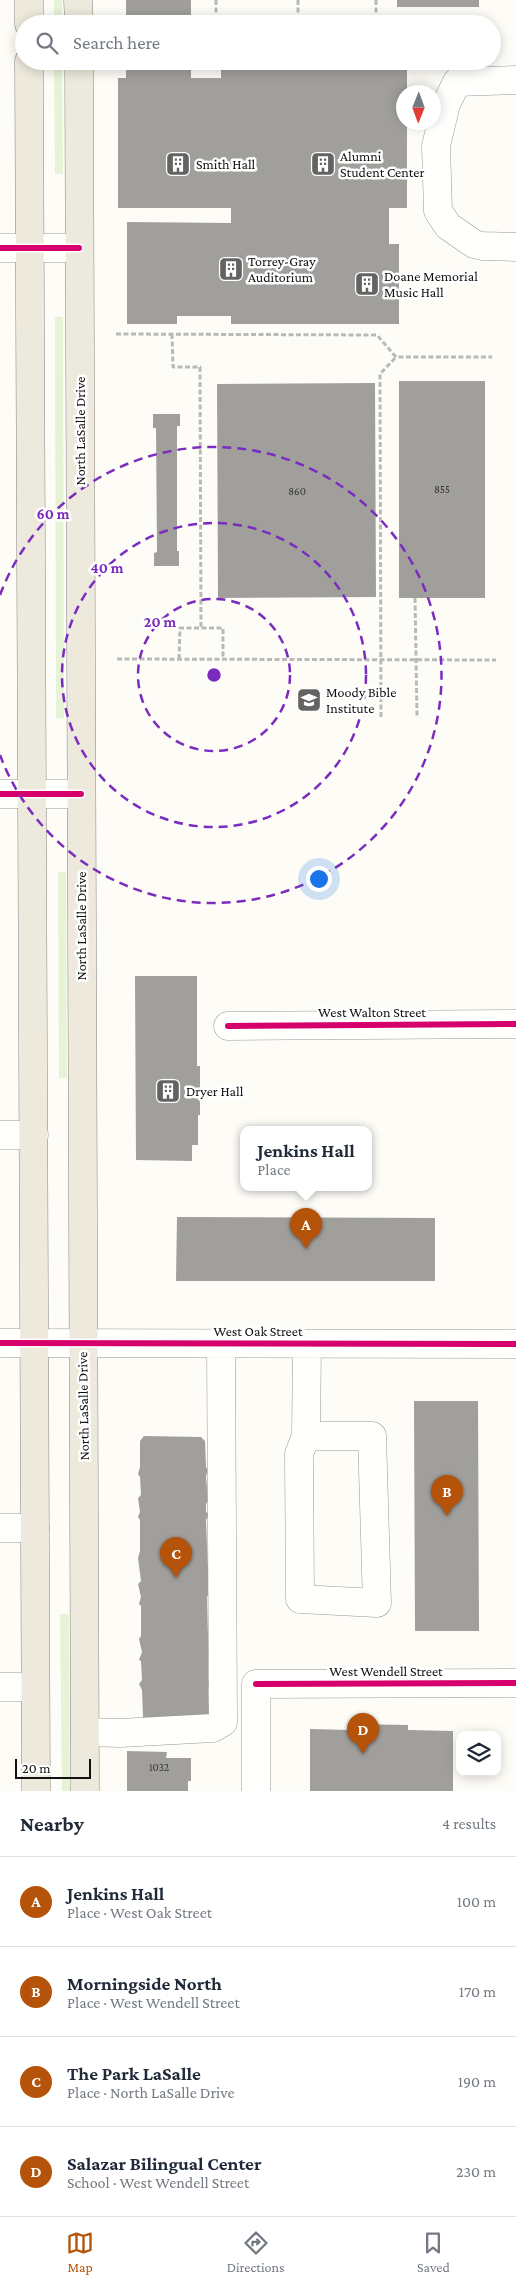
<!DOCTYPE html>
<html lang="en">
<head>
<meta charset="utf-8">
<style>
  :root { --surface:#fff; --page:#f6f6f7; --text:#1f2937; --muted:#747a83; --line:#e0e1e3; --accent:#b45309 }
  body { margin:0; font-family:"Crimson Pro",serif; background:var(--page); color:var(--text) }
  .controls { position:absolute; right:15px; bottom:15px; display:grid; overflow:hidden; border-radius:10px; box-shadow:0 2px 12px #0003 }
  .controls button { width:45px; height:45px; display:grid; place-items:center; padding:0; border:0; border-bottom:1px solid var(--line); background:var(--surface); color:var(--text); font:25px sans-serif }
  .compass { position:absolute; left:396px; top:85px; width:45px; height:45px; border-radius:50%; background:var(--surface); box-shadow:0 2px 12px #0003; rotate:181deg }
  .scale { position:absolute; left:15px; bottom:12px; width:76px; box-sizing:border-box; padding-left:5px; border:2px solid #111; border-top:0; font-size:14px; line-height:18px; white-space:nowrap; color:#111; -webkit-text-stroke:4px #fff; paint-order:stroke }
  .you { position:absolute; left:318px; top:878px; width:18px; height:18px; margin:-12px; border:4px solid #fff; border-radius:50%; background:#1a73e8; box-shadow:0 0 0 8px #1a73e833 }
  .badge { display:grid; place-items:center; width:32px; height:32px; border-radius:50%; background:var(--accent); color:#fff; font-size:16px; font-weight:700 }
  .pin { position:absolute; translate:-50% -41px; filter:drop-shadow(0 1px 2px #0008) }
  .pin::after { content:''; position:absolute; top:26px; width:18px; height:15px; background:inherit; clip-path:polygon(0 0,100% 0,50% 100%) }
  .popup { position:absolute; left:240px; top:1126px; width:132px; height:65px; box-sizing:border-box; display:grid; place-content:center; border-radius:10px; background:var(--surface); filter:drop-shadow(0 1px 4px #0005); font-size:16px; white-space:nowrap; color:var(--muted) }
  .popup b { font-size:19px; color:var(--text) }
  .popup::after { content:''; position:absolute; left:50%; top:100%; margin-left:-10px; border:10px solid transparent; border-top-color:var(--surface) }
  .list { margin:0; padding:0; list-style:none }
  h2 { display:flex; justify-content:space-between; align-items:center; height:65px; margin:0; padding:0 20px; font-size:21px }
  h2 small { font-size:16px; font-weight:400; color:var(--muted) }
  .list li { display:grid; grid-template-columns:32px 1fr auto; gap:15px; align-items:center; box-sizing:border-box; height:90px; padding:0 20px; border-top:1px solid var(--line) }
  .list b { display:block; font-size:19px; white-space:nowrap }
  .list p { margin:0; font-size:16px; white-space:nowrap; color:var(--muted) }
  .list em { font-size:16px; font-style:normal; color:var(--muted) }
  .icon { flex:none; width:28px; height:28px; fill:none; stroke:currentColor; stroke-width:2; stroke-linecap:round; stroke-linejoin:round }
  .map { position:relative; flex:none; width:516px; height:1791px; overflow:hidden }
  .search { position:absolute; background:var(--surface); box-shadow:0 2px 12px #0003; left:15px; right:15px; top:15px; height:55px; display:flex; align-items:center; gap:12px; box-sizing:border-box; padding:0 18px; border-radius:28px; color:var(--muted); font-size:19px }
  .sheet { height:425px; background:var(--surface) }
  nav { display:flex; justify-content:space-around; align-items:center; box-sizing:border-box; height:70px; border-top:1px solid var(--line); background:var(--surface); font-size:14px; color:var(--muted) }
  nav a { display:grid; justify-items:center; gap:2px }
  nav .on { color:var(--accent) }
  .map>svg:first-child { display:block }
</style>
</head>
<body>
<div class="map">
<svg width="516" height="1791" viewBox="0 0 516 1791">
  <rect width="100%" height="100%" fill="#fdfcf7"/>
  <path fill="#e7f3d7" d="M54,0H62V24H54Z
    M54,61H62L63,174H55Z
    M55,317H63L64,718L56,719Z
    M58,872H66L67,1078H59Z
    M60,1614H69L70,1791H62Z"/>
  <path fill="#a19f9c" d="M126,0H191V24H126Z
    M397,0H479V7H397Z
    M126,61H191V78H221V68L407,67V92H404V122H407V208H389V244H399V324H231V316H177V324H127V222L231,223V208H118V78H126Z
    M399,381H485V598H399Z
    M375,383L376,597L218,598L217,384Z
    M153,414H180V426H177V551H179V566H154V553L157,552L156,428H153Z
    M135,976H197V1066H200V1115H198V1145H192V1161L136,1160Z
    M177,1217L435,1218V1281H176Z
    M414,1401H478L479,1631H415Z
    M144,1436L201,1437L205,1441L206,1467L208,1470L206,1476L208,1501L206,1504V1512L209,1514L206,1520L209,1594L207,1597L208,1636L210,1638L208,1646L210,1655L208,1661V1680L210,1682L208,1688L209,1716L146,1721L143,1717L142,1690L139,1684L142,1680L141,1661L139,1660L142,1652L139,1639L141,1636V1606L139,1604L141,1597L138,1584L141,1581L138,1558L140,1551V1520L138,1517L140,1512L138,1498L141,1495L140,1477L138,1474L140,1467V1441Z
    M350,1724L408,1725V1730L453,1731V1791H310V1729L350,1730Z
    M127,1751L167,1752L166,1758H191V1781H188V1791H127Z"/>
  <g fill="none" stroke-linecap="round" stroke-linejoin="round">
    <defs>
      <path id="minor" d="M516,80L457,82L446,104L436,146L438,211L448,226L474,244L482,246L516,247
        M0,248H79
        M0,794H81
        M228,1026L516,1024
        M0,1135H34
        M0,1343L516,1344
        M306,1436H372L377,1603L300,1599L299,1454L306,1436L307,1344
        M0,1528H35
        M0,1687H35
        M85,1732L120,1733L213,1728L223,1722L221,1344
        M256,1791V1684L516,1683"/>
      <path id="major" d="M29,0V24
        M78,0L79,24
        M29,61L36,1791
        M79,61L85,1791"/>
    </defs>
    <use href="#minor" stroke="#979795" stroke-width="29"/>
    <use href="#major" stroke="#858482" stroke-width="29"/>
    <path stroke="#b9b9b8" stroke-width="3" stroke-dasharray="5 2.5" stroke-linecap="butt" d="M216,0V24
      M298,0V24
      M376,0V24
      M116,334L377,335L396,357H492
      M172,334L173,367H200L201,628
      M415,598L417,717
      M117,659L496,660
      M179,659L180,628H223V658
      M381,717L380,374L396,357"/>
    <use href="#minor" stroke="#fffffe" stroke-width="28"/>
    <use href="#major" stroke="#ede9dc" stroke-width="28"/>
    <defs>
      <path id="cycleway" d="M0,248H79
        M0,794H81
        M228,1026L516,1024
        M0,1343L516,1344
        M256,1684L516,1683"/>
    </defs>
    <use href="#cycleway" stroke="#fff" stroke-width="9"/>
    <use href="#cycleway" stroke="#d6006c" stroke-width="6"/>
  </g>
  <g fill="none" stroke="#7b2cbf" stroke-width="2.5" stroke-dasharray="9 6">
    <circle cx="214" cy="675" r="76"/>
    <circle cx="214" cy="675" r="152"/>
    <path d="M0 595A228 228 0 1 1 0 755"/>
  </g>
  <defs>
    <symbol id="building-square" viewBox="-11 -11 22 22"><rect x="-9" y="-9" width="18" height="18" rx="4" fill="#646362" stroke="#fff"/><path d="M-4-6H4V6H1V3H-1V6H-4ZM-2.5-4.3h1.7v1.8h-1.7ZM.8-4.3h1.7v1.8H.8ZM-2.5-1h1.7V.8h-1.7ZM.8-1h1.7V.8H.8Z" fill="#fff"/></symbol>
    <symbol id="university-square" viewBox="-11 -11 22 22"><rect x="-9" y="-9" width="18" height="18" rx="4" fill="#646362" stroke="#fff"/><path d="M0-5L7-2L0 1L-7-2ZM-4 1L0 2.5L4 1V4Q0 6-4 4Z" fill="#fff"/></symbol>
  </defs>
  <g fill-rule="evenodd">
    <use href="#building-square" x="164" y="150" width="28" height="28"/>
    <use href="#building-square" x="309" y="150" width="28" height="28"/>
    <use href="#building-square" x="217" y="255" width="28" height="28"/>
    <use href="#building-square" x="353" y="270" width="28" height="28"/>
    <use href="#university-square" x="295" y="686" width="28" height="28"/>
    <use href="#building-square" x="154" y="1077" width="28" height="28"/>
  </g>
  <g text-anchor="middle" stroke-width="5" stroke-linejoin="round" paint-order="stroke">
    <g font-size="11" fill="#353434">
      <text x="442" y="493">855</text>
      <text x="297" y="495">860</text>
      <text x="159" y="1771">1032</text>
    </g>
    <g font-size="14" fill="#111" stroke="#fff" text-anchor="start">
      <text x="340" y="161">Alumni<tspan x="340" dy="16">Student Center</tspan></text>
      <text x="196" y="169">Smith Hall</text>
      <text x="248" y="266">Torrey-Gray<tspan x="248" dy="16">Auditorium</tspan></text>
      <text x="384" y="281">Doane Memorial<tspan x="384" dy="16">Music Hall</tspan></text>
      <text x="326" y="697">Moody Bible<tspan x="326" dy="16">Institute</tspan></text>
      <text x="186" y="1096">Dryer Hall</text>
    </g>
    <g font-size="14" fill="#111" stroke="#fff">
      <text transform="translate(80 431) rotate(-90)" y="5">North LaSalle Drive</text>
      <text transform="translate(81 926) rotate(-90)" y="5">North LaSalle Drive</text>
      <text x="372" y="1017">West Walton Street</text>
      <text x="258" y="1336">West Oak Street</text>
      <text transform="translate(83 1406) rotate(-91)" y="5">North LaSalle Drive</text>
      <text x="386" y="1676">West Wendell Street</text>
    </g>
  </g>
  <circle cx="214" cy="675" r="8" fill="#7b2cbf" stroke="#fff" stroke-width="2.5"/>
  <g font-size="15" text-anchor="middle" font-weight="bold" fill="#7b2cbf" stroke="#fff" stroke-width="5" stroke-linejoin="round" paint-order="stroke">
    <text x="53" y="519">60 m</text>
    <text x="107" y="573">40 m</text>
    <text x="160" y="627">20 m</text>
  </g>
</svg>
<div class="controls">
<button><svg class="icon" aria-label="layers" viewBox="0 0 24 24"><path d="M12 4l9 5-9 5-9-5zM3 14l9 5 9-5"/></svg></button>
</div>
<svg class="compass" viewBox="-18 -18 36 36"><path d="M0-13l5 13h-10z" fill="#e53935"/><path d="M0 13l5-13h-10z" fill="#747a83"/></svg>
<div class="scale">20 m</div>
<div class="you"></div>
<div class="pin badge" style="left:306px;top:1249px">A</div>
<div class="popup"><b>Jenkins Hall</b>Place</div>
<div class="pin badge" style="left:447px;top:1516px">B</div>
<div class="pin badge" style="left:176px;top:1578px">C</div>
<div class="pin badge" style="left:363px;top:1754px">D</div>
<div class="search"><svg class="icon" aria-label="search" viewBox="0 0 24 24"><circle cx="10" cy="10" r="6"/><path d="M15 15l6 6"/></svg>Search here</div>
</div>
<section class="sheet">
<h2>Nearby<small>4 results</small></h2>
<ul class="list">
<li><span class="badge">A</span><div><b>Jenkins Hall</b><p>Place · West Oak Street</p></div><em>100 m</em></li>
<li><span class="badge">B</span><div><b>Morningside North</b><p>Place · West Wendell Street</p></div><em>170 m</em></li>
<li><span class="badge">C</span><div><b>The Park LaSalle</b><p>Place · North LaSalle Drive</p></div><em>190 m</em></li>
<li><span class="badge">D</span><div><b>Salazar Bilingual Center</b><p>School · West Wendell Street</p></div><em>230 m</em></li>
</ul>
</section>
<nav>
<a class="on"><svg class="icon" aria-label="map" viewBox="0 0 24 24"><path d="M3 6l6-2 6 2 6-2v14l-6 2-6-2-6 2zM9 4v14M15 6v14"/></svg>Map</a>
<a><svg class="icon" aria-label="directions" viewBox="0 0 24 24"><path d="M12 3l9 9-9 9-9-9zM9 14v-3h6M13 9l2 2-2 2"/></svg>Directions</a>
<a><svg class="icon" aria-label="saved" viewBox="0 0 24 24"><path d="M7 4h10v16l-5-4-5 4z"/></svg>Saved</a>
</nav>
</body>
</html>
